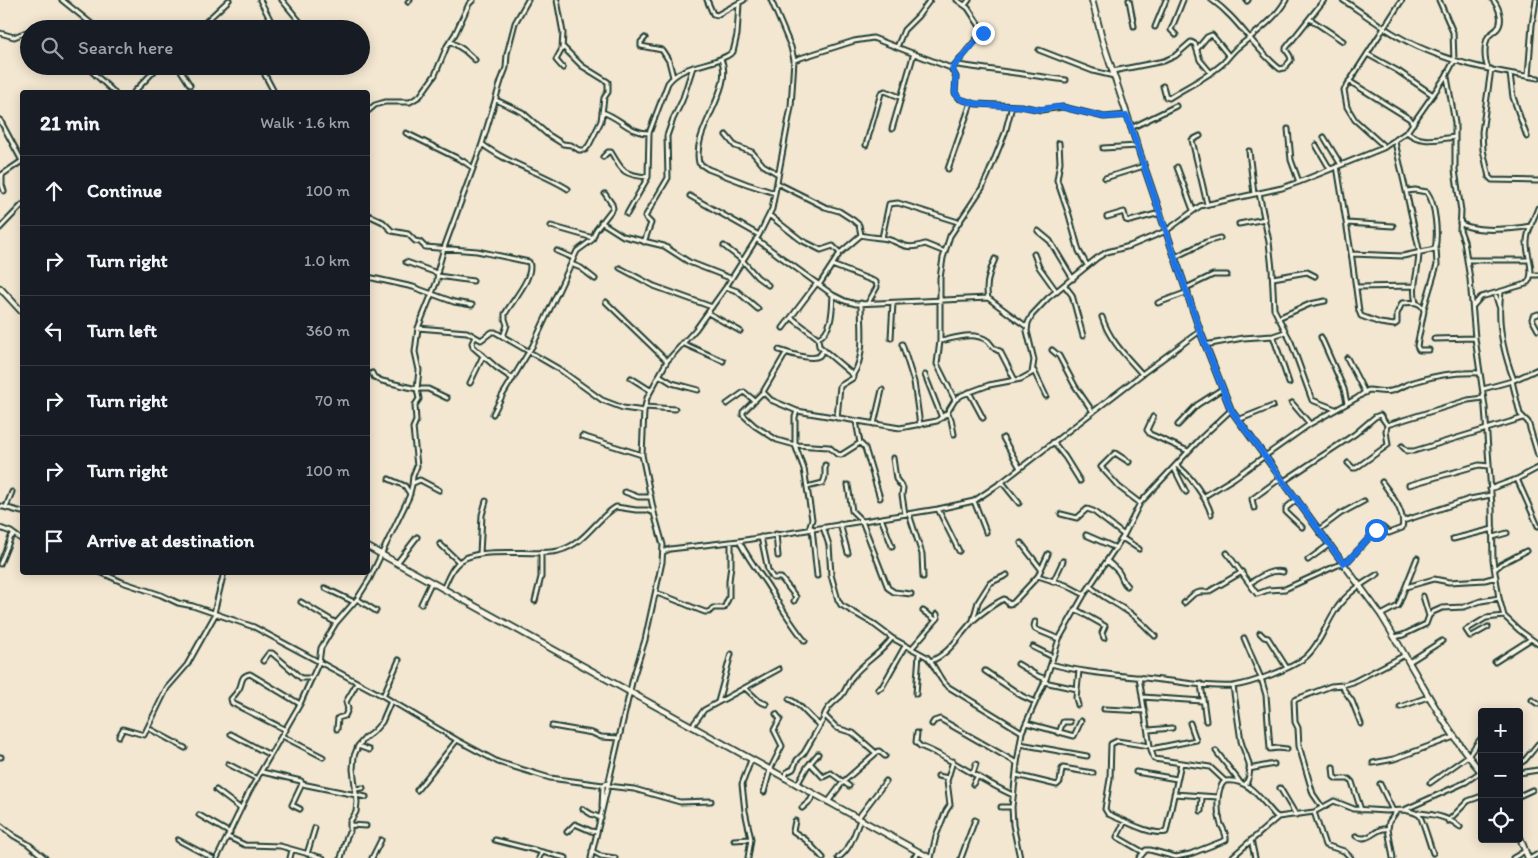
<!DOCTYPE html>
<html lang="en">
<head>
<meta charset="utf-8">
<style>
  :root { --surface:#171b24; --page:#20242c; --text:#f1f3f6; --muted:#9ea1a6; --line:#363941 }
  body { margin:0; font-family:Itim,sans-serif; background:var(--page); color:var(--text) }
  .controls { position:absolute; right:15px; bottom:15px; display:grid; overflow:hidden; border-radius:5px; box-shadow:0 2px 12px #0003 }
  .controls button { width:45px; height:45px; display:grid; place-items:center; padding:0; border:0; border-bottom:1px solid var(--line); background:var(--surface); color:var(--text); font:25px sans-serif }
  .stop { position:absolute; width:15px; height:15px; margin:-11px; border:4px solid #1a73e8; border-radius:50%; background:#fff }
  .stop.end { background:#1a73e8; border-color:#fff; box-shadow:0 1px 5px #0008 }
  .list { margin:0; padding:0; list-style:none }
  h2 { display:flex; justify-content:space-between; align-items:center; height:65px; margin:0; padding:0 20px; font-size:21px }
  h2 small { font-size:16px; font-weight:400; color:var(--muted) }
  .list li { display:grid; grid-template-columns:32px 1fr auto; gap:15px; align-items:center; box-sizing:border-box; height:70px; padding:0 20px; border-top:1px solid var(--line) }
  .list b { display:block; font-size:19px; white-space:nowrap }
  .list em { font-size:16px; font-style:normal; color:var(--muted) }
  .icon { flex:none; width:28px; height:28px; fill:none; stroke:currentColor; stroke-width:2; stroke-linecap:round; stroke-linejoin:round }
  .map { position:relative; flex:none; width:1538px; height:858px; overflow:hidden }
  .search { position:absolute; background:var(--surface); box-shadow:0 2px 12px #0003; left:20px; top:20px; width:350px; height:55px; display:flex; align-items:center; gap:12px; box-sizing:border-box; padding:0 18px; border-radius:28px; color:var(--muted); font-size:19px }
  .panel { position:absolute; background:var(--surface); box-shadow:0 2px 12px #0003; left:20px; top:90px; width:350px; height:485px; border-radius:5px }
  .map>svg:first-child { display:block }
</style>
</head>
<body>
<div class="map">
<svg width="1538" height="858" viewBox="0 0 1538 858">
  <rect width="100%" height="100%" fill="#f3e7d1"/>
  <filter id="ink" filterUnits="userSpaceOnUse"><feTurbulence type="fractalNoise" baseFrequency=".02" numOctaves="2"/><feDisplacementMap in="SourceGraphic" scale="10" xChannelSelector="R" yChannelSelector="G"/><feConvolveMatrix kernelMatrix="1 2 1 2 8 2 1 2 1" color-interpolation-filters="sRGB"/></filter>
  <g filter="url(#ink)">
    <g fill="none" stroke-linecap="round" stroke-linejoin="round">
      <defs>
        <path id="street" d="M62,0L98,29
          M260,0L273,25
          M282,0L306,29
          M557,0L563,33L562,49L556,60L563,68
          M707,0L713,14L717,15L744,0
          M1129,0L1134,26
          M1212,0C1239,19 1254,49 1280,69L1284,68L1291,60L1290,56L1286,50V48L1324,0
          M1343,0C1370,18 1396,38 1426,50C1461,65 1500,72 1538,78
          M1247,1L1248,0
          M408,2L410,0
          M965,5L969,0
          M1310,19L1343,41
          M1155,27L1166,0
          M198,29L229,0
          M0,33L14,37L29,31
          M1176,35L1171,30L1183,0
          M645,38L641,42V46L662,50L669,61L673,77
          M450,41L464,50L475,60
          M897,47L904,30L918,16L930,0
          M1197,49L1207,37L1212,35L1229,56
          M1039,50L1093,71L1114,76
          M1367,54L1398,71L1433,95
          M721,59C735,89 691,130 699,163L708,169L747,184L775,193
          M794,60L854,41L873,38L951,68L956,77L955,93L960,99L976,104L1021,106L1041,110L1063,107L1104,117L1127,115
          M958,65L1066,80
          M86,66L114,92
          M144,66L152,73
          M178,66L190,85
          M1488,68C1484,60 1484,45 1488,37C1490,34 1494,32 1497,29C1504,21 1499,7 1493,0
          M952,69L983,31L968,8L957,0
          M1491,69L1482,132L1483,150L1489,177L1492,180L1538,181
          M1113,71L1164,61L1175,56L1191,42L1195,44L1200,60L1211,73
          M1510,74L1513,97L1527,137
          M265,75L274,92
          M1528,76L1532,25L1536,0
          M1447,77L1455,123V170L1461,211L1460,230L1464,241L1470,279L1475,338L1485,407L1492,507L1493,560L1499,598L1504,616L1519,630L1538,644
          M1349,81L1410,119L1413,124
          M1163,86L1166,97L1169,98C1186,87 1206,78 1221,65C1227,60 1231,53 1237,48C1255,33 1274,21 1286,0
          M134,92L159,66
          M496,100L522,112L547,134L563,144L571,145L579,150H585L589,145L601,121L604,98L608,92V82L582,66L563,47
          M368,111L375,105L385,102H410L420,96L435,75L447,46L455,34L469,4L473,0
          M602,112C621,118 629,133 649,133
          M0,120L22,161
          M1131,128L1176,106
          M892,129L914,53
          M1288,129L1291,160L1299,182
          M1407,132C1419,144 1440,139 1455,137
          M406,133L463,161L473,168
          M726,135L735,146L752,152L763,165L778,174
          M1200,136L1192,140L1207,204
          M1324,137L1341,165
          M1395,142L1419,249C1420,267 1411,285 1416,303
          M1059,143L1060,162L1057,180L1069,215L1079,251L1087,265
          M482,144C508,164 541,172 568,189
          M866,145L881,93L885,91L900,97
          M1316,145L1330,169
          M1385,147L1355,120L1347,107L1344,90L1402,0
          M1103,148L1138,146
          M1249,151L1254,194
          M603,157L608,152H611C622,171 623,175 648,177
          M1337,166L1352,259L1359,311L1361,316L1380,323L1394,325L1397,323V314L1402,303C1411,302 1422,301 1424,311L1417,346L1419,350H1429
          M1177,167L1193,210
          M948,169L971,103
          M2,175V185L4,191
          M0,176L22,161
          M1105,178L1144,166
          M777,183L825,207L839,211L853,220L859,225L861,235
          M1259,193L1269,242L1272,269L1274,309L1291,342L1312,400L1335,409
          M690,196L759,235
          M627,214L648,177L649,133L668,83C684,62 714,67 733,52L737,35L739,3
          M368,215L383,222L392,231L408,234L415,241L420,242L425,247L477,251L529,262C535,276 512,301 505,314V319L507,325L503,337
          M769,215L801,240L821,250L833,246L840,253
          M1107,217L1124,212L1126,220L1130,221L1160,213
          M601,222L623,236L664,246L689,262L730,278
          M1347,223L1393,226
          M1460,223C1475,233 1513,229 1531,226
          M1239,224L1265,219
          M551,226L593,238
          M0,228L22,205
          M1038,231L1050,241L1073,279
          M861,235C868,237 874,237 881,238C901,240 901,252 925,244L945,252
          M882,238L889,204L898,203L958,222
          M756,239L833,295L845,301L856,304L988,298L1027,327
          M644,242L651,223L645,217L668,178L667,136L673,119L682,101L693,67
          M724,246L742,260L757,277L768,285
          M557,251L573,258
          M1034,254L1039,267L1057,292
          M1352,254L1403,256L1435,249C1438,235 1436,204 1427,192L1415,190L1407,191
          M1175,257L1206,242L1220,238
          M1467,260H1529
          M406,262L437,273
          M571,264L581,268L595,279
          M832,265L876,282L877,287L868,303
          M620,268L654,286L712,307
          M1531,275H1538
          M438,276L473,281
          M368,277L413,287L454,302L472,305
          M1273,278L1307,272L1315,276
          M819,285L840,253L861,235
          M1065,286L1072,295L1083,336
          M726,287L737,291L758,309
          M1356,287L1415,286
          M1186,288L1213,275H1227
          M1501,292C1497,321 1503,352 1514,380
          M1495,293L1499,306
          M988,298C985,286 990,270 995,259
          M606,302L667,361
          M1158,303L1188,292
          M1473,306L1481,297L1526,284C1537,275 1526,254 1527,242C1527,230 1534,219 1538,208
          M1424,308L1437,265L1436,248
          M708,313L740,331
          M1538,314L1533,316L1532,319L1538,330
          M1102,317C1109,340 1126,356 1142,374
          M792,318L818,338
          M1278,318L1310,304L1325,301
          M418,328L467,332L481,340L492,332H495L559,369L602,400L623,408L644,411
          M783,328L817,283
          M1273,336L1289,383
          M475,337L472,343L473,347L497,368L513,379
          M1321,337L1344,389L1347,403
          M818,338L819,346L853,375V378L840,386L837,418
          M818,338C833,331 832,309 833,295
          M891,338L893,303
          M1434,339L1475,338
          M940,341C956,338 974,331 988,341C992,345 993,350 1000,351L1015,380
          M682,343L723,361
          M902,344L914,382L920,425
          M1205,345L1243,338L1273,336L1285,332
          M779,350C788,353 811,361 819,356C820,355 823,351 824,350
          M1052,350L1059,356L1075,386L1093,412
          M786,353L763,392L743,412V415L755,426L777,440L795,445L829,447L837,454L841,455L860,443
          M1347,358L1365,393
          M1034,371L1046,396
          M372,373L374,377L382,381L417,389H428L447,398
          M659,375L672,383L698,390
          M853,375C866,355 861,326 861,303
          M925,375L942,418
          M631,378L650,390
          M1512,381L1520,414L1528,422L1538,455
          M470,383L483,356
          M1483,389L1512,381L1538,369
          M763,392L771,400L797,411L900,428L937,421L947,413L955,400L962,395L989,385L1021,379L1032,373L1034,360L1027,331L1028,323L1032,315L1048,298L1097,258L1107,252L1130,246L1166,231L1200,206L1282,188L1299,182L1383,148L1407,132L1446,76L1454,61L1453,32L1439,0
          M969,392L983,418
          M955,400L937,364L940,341V278L943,258L950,236L982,188L988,175L1005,133L1012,106
          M1292,403L1310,424
          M727,404L744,392L755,401
          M645,407L675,409
          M797,411L795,417V445L804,469L812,519L809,529
          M947,413L951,419L954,434
          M493,414L502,396L533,345L577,251L592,240L596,230L613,208L612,204L605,194
          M1153,417L1147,430L1150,434L1188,451
          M1238,420L1273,406
          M856,421L860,443L865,448L880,498
          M874,424L882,390
          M1178,425L1197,405L1222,389
          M1387,425L1468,400L1483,398
          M582,436L642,455
          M1003,438L1020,468
          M1053,442L1065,457L1080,481
          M1402,446L1407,451H1414L1523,418
          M893,458L896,479L903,488L902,495L905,514
          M1129,462L1115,453L1101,467L1119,487L1140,503
          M1176,465C1189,473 1207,499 1211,514
          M1174,468L1186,492
          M389,479L405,486L410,494
          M1517,479L1538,468
          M1284,481L1355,434L1375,417L1380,415L1387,425L1386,431L1388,445L1356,468H1353L1348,463
          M1002,482L1019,503
          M413,483L420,480L439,490
          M848,485L852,511L862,521L888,588L894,592L911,594
          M1409,485L1479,465L1489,466
          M807,487L823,483L825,477V465
          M1490,489L1517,479L1538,526
          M625,492L638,497H651
          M1203,497L1234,478L1310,424L1357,398L1368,390C1376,390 1383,393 1391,391C1399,389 1406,384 1414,382C1436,375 1457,372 1480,373
          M1297,499L1286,508V512L1302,527
          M974,501L986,532
          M0,506L22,512
          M6,507L12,492
          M1254,508L1252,499L1281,478
          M938,509L959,551
          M909,514L922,554L923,577
          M1061,514L1077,518L1087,509L1093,511L1124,535
          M881,518L892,546
          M1403,521L1470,499L1491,495
          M840,524L848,553
          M823,527L829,545L831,575L838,600L841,605L872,623L892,638L927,657C935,665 938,678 947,686L1022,732
          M0,528L11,532L22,540
          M812,528L817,576
          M1320,529L1340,514L1364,501
          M776,534L778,556
          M1086,535L1116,548
          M761,537L768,570L773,578H781L796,597L794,601
          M1493,537L1507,533
          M1122,538L1139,549
          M1453,539L1493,529
          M739,541C747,556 756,569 766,583C779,603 790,623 805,641
          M1021,543L1041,569
          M440,544L459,562
          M663,552L670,549L739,541L938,509L974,501L1002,482L1142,374L1200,331
          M1227,553L1257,594L1268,590L1285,589L1349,560L1378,528L1382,527L1389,533L1402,528C1406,513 1391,494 1382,482
          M480,554L482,515L486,501
          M1308,560L1330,544
          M1107,561C1111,564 1115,568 1118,571C1122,576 1122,582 1127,586
          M397,563L417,537
          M0,564L11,537L14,535
          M1495,569L1501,564L1526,551
          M100,572L122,582L161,595L178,603L193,606L254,627L383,696L457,740L498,762L550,778L603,785L608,783
          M1038,576L1066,585L1083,594
          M1053,582L1063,561
          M1250,583C1260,577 1270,569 1283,572
          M1090,586C1100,596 1112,601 1124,609C1136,616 1145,626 1155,636
          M1406,587L1434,579L1449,582L1485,580L1496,577
          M325,588L354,602
          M443,589C447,581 450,571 456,565C473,544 533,557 558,551C587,543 593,521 616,507L636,510H647L654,513
          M656,593C673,598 688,606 705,612H709L713,608H724L729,597V581L731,565V542
          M357,599L376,611
          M535,601L541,577V552
          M301,602L336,623
          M1184,603L1194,594L1200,592H1208L1242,572
          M421,604L431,583
          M1075,609L1105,626L1102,633L1104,638
          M923,611L936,620
          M214,613L224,572
          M1381,615L1398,606L1417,558
          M1429,616L1433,612L1442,608L1464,607L1481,601L1499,598
          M973,620L978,602L990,583L1007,575
          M1035,622L1034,626L1035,629L1059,639
          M1488,627L1472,636H1470L1466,630L1486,618L1504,616
          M1260,633L1264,637L1268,638L1287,668
          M1395,637L1403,635L1426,624L1429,616L1423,596
          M1244,638L1261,678L1266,695L1270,749L1278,748L1287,749
          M1033,647L1053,657
          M911,649L938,618L937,614
          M263,661L269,653H272L301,678H312
          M931,661C950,653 958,637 971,623C977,616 995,603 1004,599L1009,604L1013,603L1038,576L1048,554
          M1409,662L1442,641
          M1495,662L1531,639
          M1018,664L1038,676L1046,679
          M1051,664C1087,674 1124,675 1161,680C1184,682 1210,688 1233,686C1250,684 1294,668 1307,656C1321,643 1326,623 1337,608C1347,593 1363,583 1378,574
          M985,671L1022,696L1035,702
          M1139,677L1150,746L1154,759L1210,767L1225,781
          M1044,682L1077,689
          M1201,684L1206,721
          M1343,685L1344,690L1352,701L1361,724
          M1233,686L1241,741C1245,757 1255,766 1246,784
          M745,688L759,701L766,704
          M878,689L882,687L905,646
          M916,694L919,654
          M383,696L399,660
          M1142,697L1202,701
          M789,699C804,706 807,717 820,725
          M1532,700L1538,704
          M718,702L731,654
          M1078,705L1076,698L1079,671
          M1400,707L1428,697
          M1104,709L1145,711
          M825,716L837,728L853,733L876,753
          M1026,723L1074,736L1081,721
          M932,724L934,721L940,719L1017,763
          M552,726L592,733L601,737L619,738
          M692,726L704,710L779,669
          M148,728L185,748
          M337,729L338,718L345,716L348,709L346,702L357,683
          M286,730L232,703L231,699C234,696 237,692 239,689C243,682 240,676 250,674L300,704
          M1149,730L1172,728
          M917,733L916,742L920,746C953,759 981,781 1013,795
          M1059,733L1063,722H1070
          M231,734L270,755
          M119,736L123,729L144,735L167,688L187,665L215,615
          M282,736L323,757
          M1020,744L1087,756
          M358,746L369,750
          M1150,746L1117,741L1111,744L1110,779L1105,809L1108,814C1123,820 1151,836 1166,832L1181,763
          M1151,749L1196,740L1190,723
          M1216,751L1239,781
          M0,757H1
          M810,763L823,777L831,773L849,786
          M1373,763L1394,759L1454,737
          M228,764L257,779
          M1519,764L1525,760L1538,744
          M1333,767L1334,777L1337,779H1349L1352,782L1361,810
          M1249,769L1274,764
          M262,772L301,781L302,784L366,797
          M1136,772L1177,779
          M973,773L976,764
          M1519,773L1538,770
          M1016,775L1057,785L1060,782L1062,769L1063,768L1093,773
          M938,776L948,778
          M784,778L787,772L793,769L797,760L804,753L823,720C825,709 833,703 841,696C846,691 848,682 853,676C865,661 881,654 892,638
          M1430,783L1468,756L1482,737
          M973,784L978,776
          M1380,784L1393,811
          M797,785L807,767L818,754
          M608,786L634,789L680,802L711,801
          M1280,788L1296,815
          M355,789L363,788
          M216,790L241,809
          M417,790L457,740
          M764,792L770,770L782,746L774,730L780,719L776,714
          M1174,794L1218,797
          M1519,796L1532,790
          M828,802L843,782L876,753L879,751L885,756
          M602,807L603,785
          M1001,807H1012
          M1322,807L1313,794L1299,746L1298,728L1295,722L1294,700L1331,686L1343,685L1353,682L1405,655
          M802,808L810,801L814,794
          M300,809L292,805L302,784
          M583,809L591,814L601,818
          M1404,810C1409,811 1415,812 1419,815C1422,817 1430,846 1433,853
          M1201,811L1202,797
          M1314,812L1325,845L1344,851L1351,858
          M1419,813C1432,814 1449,817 1460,827
          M199,815L230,833
          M858,818L886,781
          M795,821L793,831L806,840L823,858
          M1125,821L1117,837L1143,852
          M1448,821L1468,801L1482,796
          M0,825L14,836L28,844L45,858
          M350,825L366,826
          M567,832L575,824L591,831L597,832
          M1356,836C1369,844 1376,826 1388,829
          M228,837L245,845L280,846L323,858
          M178,840L212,858
          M495,840L566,858
          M734,840L751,839
          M1251,840L1255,858
          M592,851L601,856L615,858
          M307,854L315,828
          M217,858L249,792L300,704L319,662L321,648L336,623L357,599L369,580L409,497L412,485L413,476L417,466L413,428L416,421L415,405L419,399L417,389L419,370L415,352L418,328L437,281L438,269L444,248L482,144L501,81L506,68L507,54L515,23L528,0
          M290,858L292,850
          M341,858L347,836L350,831V822L356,812L357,802L353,769L354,756L358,746L365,738L373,732L382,722L391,701
          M372,858L381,840
          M539,858L542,852
          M591,858L633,678L645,640L662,562L663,545L654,513L642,455L644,411L647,398L667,361L696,329L726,287L759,235L772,209L791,107L794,60L791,47L771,0
          M748,858L751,839L745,811L742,784L751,760
          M838,858C851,849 854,834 860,820
          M913,858L920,852
          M931,858L936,836L946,811L950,805L947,781L953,761
          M961,858L975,820
          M1020,858L1013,825L1012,807L1017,763L1022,732L1046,679L1059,639L1084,595L1124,535L1140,503L1201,438L1231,410
          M1139,858L1146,850H1150L1176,857L1190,854L1226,840C1227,832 1221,828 1220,821C1217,810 1216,788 1225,781C1249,778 1260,799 1275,815L1278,817L1314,812L1334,801L1354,809L1386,811L1404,810L1466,782L1480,772
          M1231,858L1278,817
          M1393,858L1388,829L1389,822L1396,812
          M1513,858L1525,851
          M1531,858L1538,854"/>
        <path id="secondary" d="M1092,0L1103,42L1144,166L1200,331L1231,410L1381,615C1414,668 1441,725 1482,773
          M0,288L22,312
          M368,547L930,858
          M1519,835L1528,858"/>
      </defs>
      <use href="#street" stroke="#1f3d34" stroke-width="7"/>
      <use href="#secondary" stroke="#1f3d34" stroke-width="8"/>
      <use href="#street" stroke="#fcf5e5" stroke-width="3"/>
      <use href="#secondary" stroke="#fcf5e5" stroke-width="4.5"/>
    </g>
  </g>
  <g fill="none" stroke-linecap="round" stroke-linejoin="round" filter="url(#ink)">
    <path stroke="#1a73e8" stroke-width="6" d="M983,33L952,69L956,77L955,93C964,108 1003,105 1019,106C1026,107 1032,109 1039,109C1047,110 1054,106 1062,107L1104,117L1127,116L1200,331L1231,410L1343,563L1349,560L1376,530"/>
  </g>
</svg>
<div class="controls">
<button>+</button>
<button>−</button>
<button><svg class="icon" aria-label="locate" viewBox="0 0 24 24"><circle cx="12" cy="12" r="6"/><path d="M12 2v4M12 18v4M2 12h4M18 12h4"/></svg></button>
</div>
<div class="stop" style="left:1376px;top:530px"></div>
<div class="stop end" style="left:983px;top:33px"></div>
<div class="search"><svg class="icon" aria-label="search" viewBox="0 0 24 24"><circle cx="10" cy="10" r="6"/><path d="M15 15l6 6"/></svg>Search here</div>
<section class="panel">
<h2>21 min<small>Walk · 1.6 km</small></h2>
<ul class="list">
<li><svg class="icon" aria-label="ahead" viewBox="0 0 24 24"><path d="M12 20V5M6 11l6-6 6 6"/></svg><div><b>Continue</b></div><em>100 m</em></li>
<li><svg class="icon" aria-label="right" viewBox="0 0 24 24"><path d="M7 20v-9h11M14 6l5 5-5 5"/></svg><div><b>Turn right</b></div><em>1.0 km</em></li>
<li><svg class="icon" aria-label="left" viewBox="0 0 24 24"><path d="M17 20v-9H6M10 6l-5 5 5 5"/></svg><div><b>Turn left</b></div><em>360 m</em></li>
<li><svg class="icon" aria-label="right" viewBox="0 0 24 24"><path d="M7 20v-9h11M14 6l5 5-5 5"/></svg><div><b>Turn right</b></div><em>70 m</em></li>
<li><svg class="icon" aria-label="right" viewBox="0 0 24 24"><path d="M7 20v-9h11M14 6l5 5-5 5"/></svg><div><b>Turn right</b></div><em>100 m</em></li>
<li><svg class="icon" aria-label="arrive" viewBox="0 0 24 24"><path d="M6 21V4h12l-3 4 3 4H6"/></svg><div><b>Arrive at destination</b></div></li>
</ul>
</section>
</div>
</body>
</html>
